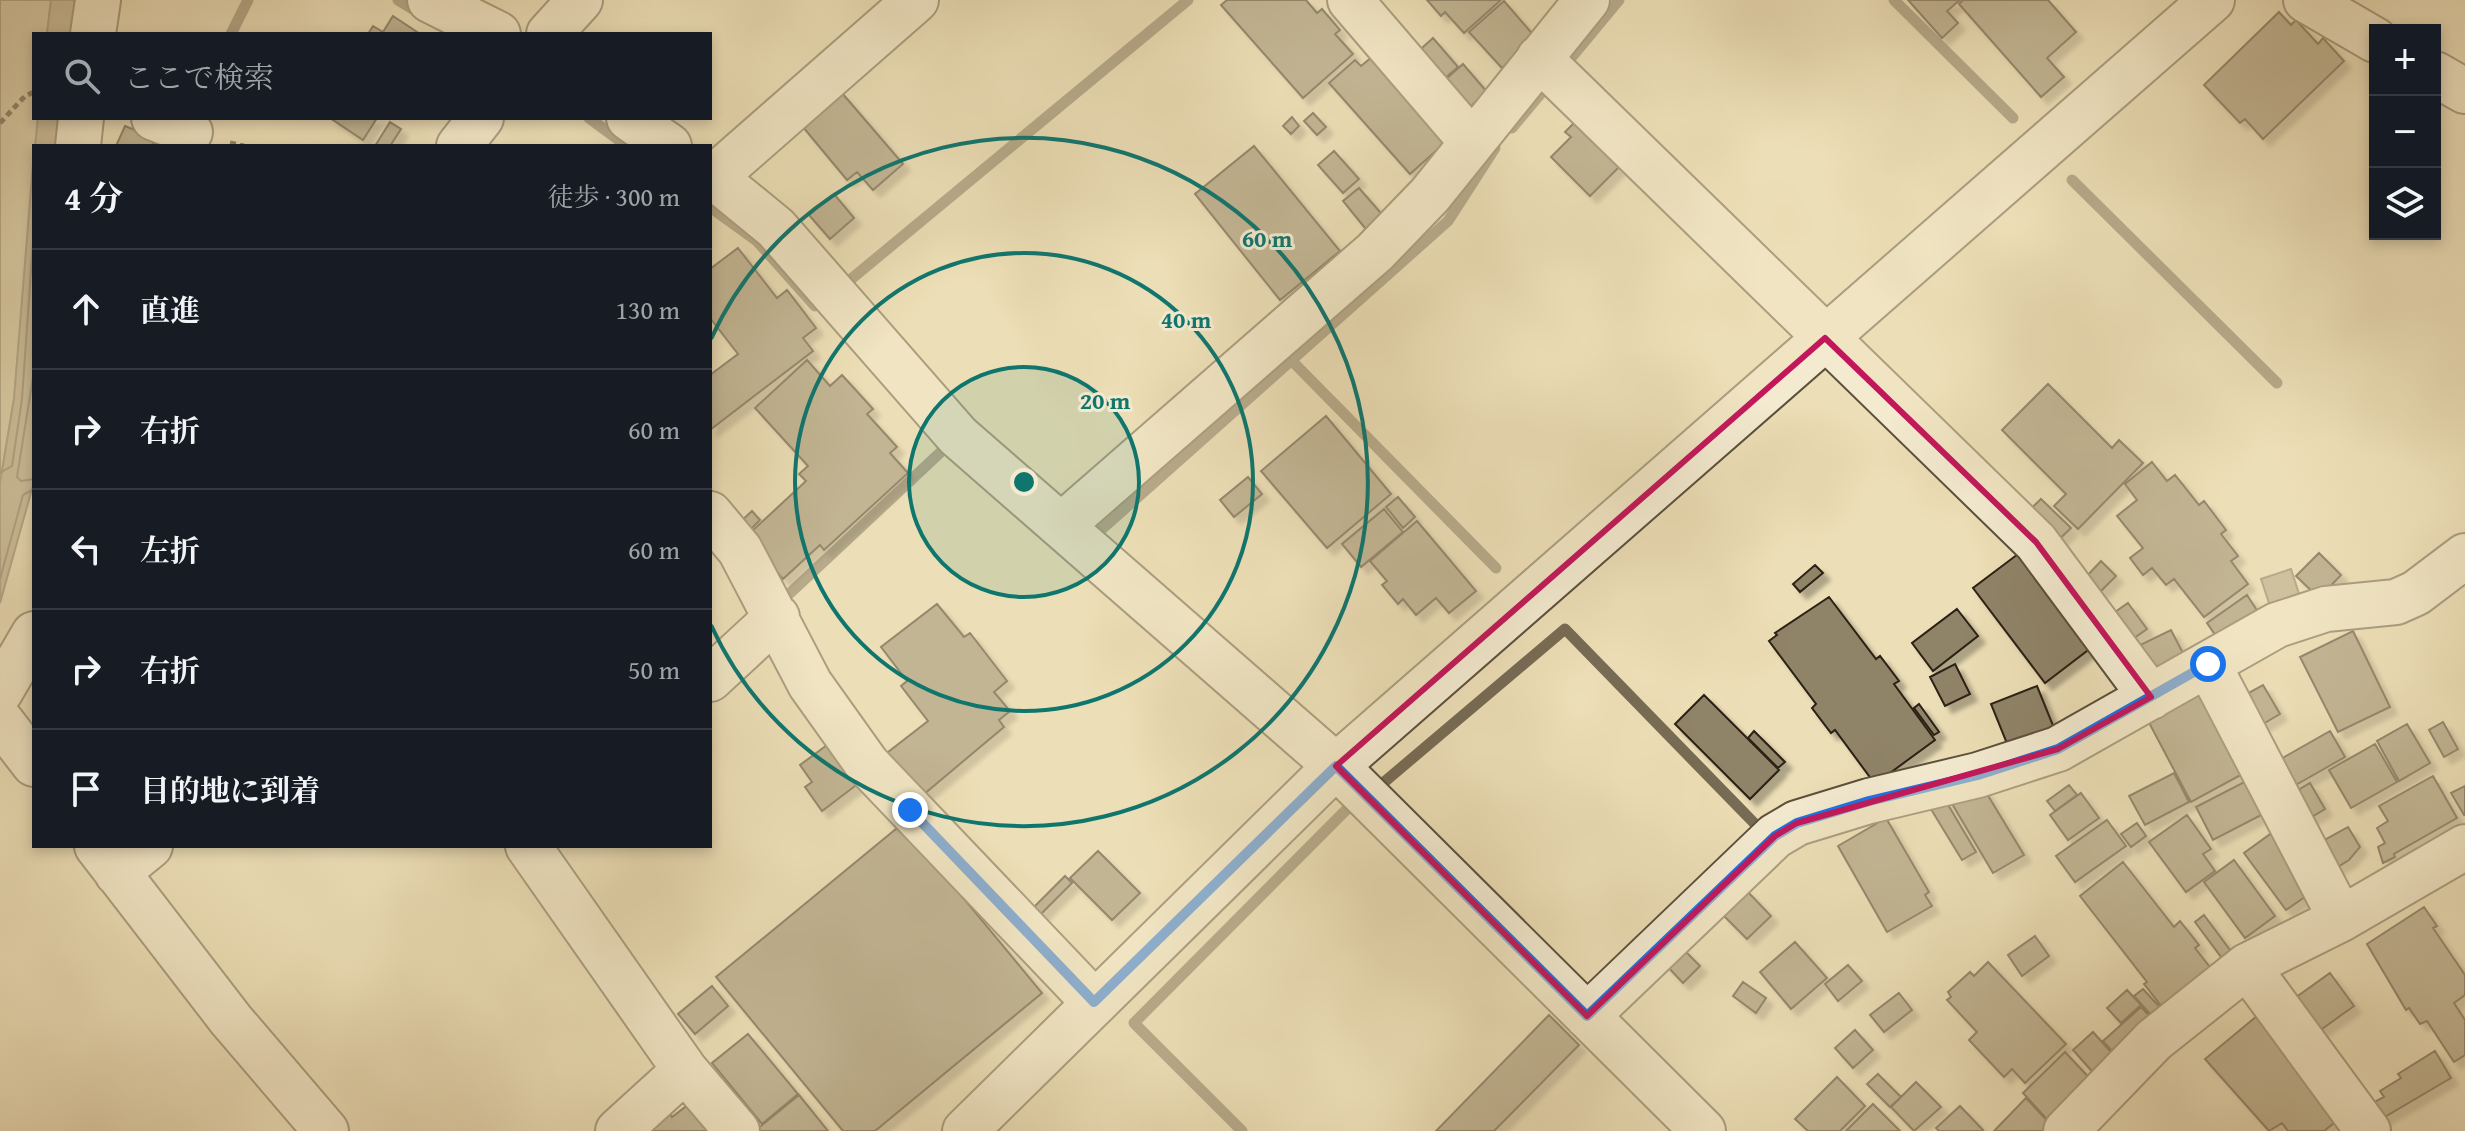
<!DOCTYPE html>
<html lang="ja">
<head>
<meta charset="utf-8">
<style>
  :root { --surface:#171b24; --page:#20242c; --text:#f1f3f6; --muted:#9ea1a6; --line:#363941 }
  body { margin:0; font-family:"Gentium Book Plus","Noto Serif JP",serif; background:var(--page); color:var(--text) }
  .controls { position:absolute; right:24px; top:24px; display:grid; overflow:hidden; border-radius:0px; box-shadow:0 4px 12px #0003 }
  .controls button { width:72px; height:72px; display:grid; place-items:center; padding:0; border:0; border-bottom:2px solid var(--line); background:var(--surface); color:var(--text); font:40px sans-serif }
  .stop { position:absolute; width:24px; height:24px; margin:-18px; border:6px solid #1a73e8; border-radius:50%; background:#fff }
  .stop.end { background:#1a73e8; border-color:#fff; box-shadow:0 2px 8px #0008 }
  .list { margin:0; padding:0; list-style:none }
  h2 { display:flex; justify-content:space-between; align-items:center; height:104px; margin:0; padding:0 32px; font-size:34px }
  h2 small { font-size:26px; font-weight:400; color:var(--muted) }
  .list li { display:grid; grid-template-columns:52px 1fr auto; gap:24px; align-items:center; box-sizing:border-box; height:120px; padding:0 32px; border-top:2px solid var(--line) }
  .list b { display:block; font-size:30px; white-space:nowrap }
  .list em { font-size:26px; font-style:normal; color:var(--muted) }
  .icon { flex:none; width:44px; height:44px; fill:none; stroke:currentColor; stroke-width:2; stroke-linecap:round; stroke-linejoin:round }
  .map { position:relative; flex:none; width:2465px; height:1131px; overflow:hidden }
  .search { position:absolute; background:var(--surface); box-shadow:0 4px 12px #0003; left:32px; top:32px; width:680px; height:88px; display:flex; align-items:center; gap:20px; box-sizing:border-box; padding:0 28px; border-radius:0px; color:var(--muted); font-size:30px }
  .panel { position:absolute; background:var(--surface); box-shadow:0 4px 12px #0003; left:32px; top:144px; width:680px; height:704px; border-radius:0px }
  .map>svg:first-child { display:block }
</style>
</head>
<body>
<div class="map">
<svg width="2465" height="1131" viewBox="0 0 2465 1131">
  <defs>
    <filter id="shadow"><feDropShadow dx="7" dy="7" stdDeviation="2" flood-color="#0004"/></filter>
  </defs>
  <rect width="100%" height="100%" fill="#ecdeb6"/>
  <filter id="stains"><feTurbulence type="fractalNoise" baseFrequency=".0025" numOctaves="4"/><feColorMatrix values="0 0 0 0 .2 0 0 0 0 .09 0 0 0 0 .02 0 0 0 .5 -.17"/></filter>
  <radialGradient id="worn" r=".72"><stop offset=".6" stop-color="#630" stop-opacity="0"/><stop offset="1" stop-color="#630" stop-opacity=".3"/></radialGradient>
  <path fill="#cbbe9a" stroke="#7b6f57" stroke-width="2" d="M0,0H51L47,34H34V118H38L14,399L0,483Z"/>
  <path fill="#aa9d7f" stroke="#776b54" stroke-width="2" d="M51,0H84L78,34H47Z
    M38,118H68L64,146H35Z
    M34,151V482L0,603V483L14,399Z
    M2291,569L2301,600L2271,609L2261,579Z"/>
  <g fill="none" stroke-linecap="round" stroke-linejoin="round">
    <path stroke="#6a5e4a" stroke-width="2" d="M34,371L17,477L21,481L34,479
      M0,473L12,466L22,399L34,227
      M0,579L23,495L34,489"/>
    <path stroke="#776b54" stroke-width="11" d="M398,0L421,14
      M1894,0L2013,118
      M231,34L248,0
      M1571,58L1619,0
      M589,118L627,146
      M1512,128L1547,86
      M2072,180L2277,383
      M710,207L757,241L815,306
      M850,280L1188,0
      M1293,362L1496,568
      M1102,529L1448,221L1495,148
      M788,595L944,449
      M1376,789L1565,629L1757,826
      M1242,1131L1134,1023L1348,808"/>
  </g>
  <path fill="#8f8368" stroke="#2b2014" stroke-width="2" filter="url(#shadow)" d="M1227,0H1306L1317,13L1322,9L1340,30L1335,34L1353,54L1303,98L1221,5Z
    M1427,0H1501L1464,33L1445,12L1441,16Z
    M1908,0H1960L1947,11L1958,23L1942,38Z
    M1963,0H2048L2076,32L2047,58L2064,77L2041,97L1959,4Z
    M1504,1L1536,38L1502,68L1469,32Z
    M2279,12L2291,25L2296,20L2318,44L2323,38L2344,61L2263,139L2245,119L2240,123L2204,85Z
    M393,16L420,34H368L373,26L383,32Z
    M1433,38L1458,67L1438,84L1413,56Z
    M1372,57L1447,141L1410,174L1329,83L1355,60L1361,66Z
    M1463,64L1487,92L1463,113L1438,86Z
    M842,93L903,164L873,190L857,172L847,180L803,127Z
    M1313,113L1326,127L1317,135L1304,121Z
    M1292,117L1299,126L1291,134L1283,126Z
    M330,118H377L363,140Z
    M1578,119L1623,163L1590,196L1551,157L1571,137L1565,132Z
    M390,122L401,129L390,146H375Z
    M125,126L155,138L152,146H116Z
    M1254,146L1340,251L1280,300L1195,194Z
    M1334,151L1359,179L1343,193L1318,165Z
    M1359,188L1386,219L1369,233L1343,201Z
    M834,194L854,218L830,239L809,215Z
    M738,248L777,298L787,290L816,328L803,338L813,351L710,430V375L738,354L710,318V269Z
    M807,360L830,386L842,375L873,409L867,414L897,447L890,453L908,473L824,550L820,545L783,579L761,554L765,550L750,533L806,481L799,474L808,466L755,408Z
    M2048,384L2112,448L2119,440L2143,463L2078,529L2054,506L2066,494L2002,430Z
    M1326,416L1391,494L1327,548L1261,471Z
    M2152,462L2167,481L2175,475L2199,505L2204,501L2226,530L2221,534L2238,556L2231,561L2248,584L2204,617L2174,579L2166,585L2152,568L2143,575L2130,558L2143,548L2117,516L2137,500L2125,484Z
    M1248,477L1262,494L1234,517L1220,500Z
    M1398,497L1415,517L1403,528L1386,507Z
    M2041,499L2071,528L2051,547L2021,518Z
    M1384,509L1403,532L1361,567L1342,544Z
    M752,511L760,520L748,532L740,522Z
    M1417,521L1476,591L1449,613L1436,598L1416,615L1403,599L1398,604L1382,585L1387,581L1370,561Z
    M2319,553L2341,575L2319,598L2296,576Z
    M2018,554L2096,644L2045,683L1973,588Z
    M2101,561L2116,576L2101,591L2086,577Z
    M1815,565L1823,573L1800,592L1793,584Z
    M2247,595L2260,615L2220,642L2207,623Z
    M1829,597L1876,659L1880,656L1899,681L1894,684L1935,740L1875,784L1835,730L1831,733L1812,708L1816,704L1769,641L1777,635L1775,633Z
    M2128,603L2147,629L2127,643L2108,617Z
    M937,604L964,637L970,633L1007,681L994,692L1010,711L999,720L1004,727L917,800L883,756L928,721L901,686L907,681L881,647Z
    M1957,609L1978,636L1933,671L1912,643Z
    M2171,630L2187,661L2151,679L2136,647Z
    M2353,631L2390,707L2338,732L2300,657Z
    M1955,664L1970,694L1945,706L1930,677Z
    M2263,685L2280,714L2251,731L2243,696Z
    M2037,686L2054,728L2008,746L1991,704Z
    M2203,687L2248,771L2191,802L2146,717Z
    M1704,695L1779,770L1750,799L1675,724Z
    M1919,704L1939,732L1934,735L1914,708Z
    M2443,722L2458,749L2444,757L2429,730Z
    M2407,724L2430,763L2399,781L2377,741Z
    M1754,731L1785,762L1778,768L1748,738Z
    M2330,731L2345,757L2294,786L2279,760Z
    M2375,744L2397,782L2351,808L2329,770Z
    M827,745L863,780L822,811L805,787L812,782L800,765Z
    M2174,773L2189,802L2145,825L2129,796Z
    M2433,776L2457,818L2394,854L2395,857L2383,863L2378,847L2385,843L2377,828L2388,821L2379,806Z
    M2252,778L2269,811L2213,840L2196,807Z
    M2310,783L2325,809L2310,818L2295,792Z
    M1981,784L2024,855L1993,873L1951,802Z
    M2069,785L2077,795L2055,811L2047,801Z
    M2465,786V814L2464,815L2451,793Z
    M2081,793L2099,818L2068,840L2050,815Z
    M1944,798L1976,852L1962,860L1929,806Z
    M2187,815L2211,849L2203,854L2215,871L2186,892L2149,842Z
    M1886,818L1929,892L1925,895L1932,906L1887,932L1838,846Z
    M2107,820L2126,846L2075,882L2056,856Z
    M2137,823L2146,836L2131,847L2121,834Z
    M902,824L1042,993L875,1131H843L716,977Z
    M2348,827L2360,847L2349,860L2336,868L2321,842Z
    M2273,832L2315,890L2286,910L2244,853Z
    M1098,851L1140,893L1112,920L1070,878Z
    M2234,860L2275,916L2245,938L2204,882Z
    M2123,862L2174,927L2180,921L2199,945L2195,948L2216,975L2167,1013L2144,984L2147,982L2080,896Z
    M1065,876L1072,883L1035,920L1028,913Z
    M1746,890L1771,916L1747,939L1722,914Z
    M2424,907L2437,926L2433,928L2465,975V995L2454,1003L2465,1020V1055L2454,1062L2427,1021L2420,1024L2409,1008L2406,1010L2367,944Z
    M2204,915L2236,958L2227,965L2195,922Z
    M2035,936L2049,956L2022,976L2008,955Z
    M1795,942L1827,978L1791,1009L1760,972Z
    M1680,946L1700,966L1683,983L1664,963Z
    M1988,962L2066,1044L2025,1083L2012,1069L2004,1077L1969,1040L1977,1032L1947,1000L1951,997L1948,992L1970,972L1974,976Z
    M1848,965L1862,981L1838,1001L1825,984Z
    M2330,973L2354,1006L2319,1031L2295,998Z
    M1743,982L1766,998L1756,1013L1733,996Z
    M712,986L728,1006L695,1034L678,1014Z
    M2143,989L2167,1015L2158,1023L2134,996Z
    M2127,990L2141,1005L2121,1023L2107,1008Z
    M1899,993L1912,1010L1884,1032L1870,1015Z
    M2141,1007L2157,1024L2119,1059L2103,1041Z
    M1549,1015L1579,1045L1494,1131H1436Z
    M2257,1016L2340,1118L2324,1131H2288L2282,1123L2269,1131L2205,1059Z
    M1855,1030L1873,1050L1853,1068L1835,1048Z
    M2093,1032L2118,1060L2098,1078L2073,1050Z
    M748,1034L798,1094L762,1124L712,1063Z
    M2435,1051L2451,1078L2376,1122L2367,1106L2384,1097L2380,1091L2401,1078L2398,1074Z
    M2065,1052L2097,1086L2054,1127L2023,1093Z
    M1878,1074L1901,1097L1890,1107L1867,1084Z
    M1837,1077L1865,1106L1840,1131H1808L1795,1119Z
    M1916,1082L1941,1107L1914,1131L1891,1107Z
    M799,1095L828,1131H757L756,1130Z
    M2026,1098L2053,1127L2049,1131H1994Z
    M693,1101L716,1131H642L666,1108L672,1117Z
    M1873,1104L1900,1131H1846Z
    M1960,1106L1983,1130L1982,1131H1939L1936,1128Z"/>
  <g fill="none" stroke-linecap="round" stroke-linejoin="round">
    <defs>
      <path id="minor" d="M430,0L498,34
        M1350,0L1471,141
        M2306,0L2375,40
        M93,34L98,0
        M549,34L580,0
        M1539,58L2036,542L2151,697
        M2435,74L2465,91
        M154,118L190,132
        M629,118L669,146
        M78,146L81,118
        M459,146L481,118
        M710,174L776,228L958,436L1336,766L1703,1131
        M714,177L916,0
        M710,514L740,550L810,684L867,764L1094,1002
        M1061,526L1375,252L1430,195L1587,0
        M2208,664L2341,919
        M710,679L777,617
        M0,692L34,634
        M0,720L34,764
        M97,846L231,1020L326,1131
        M528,846L685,1070L737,1131
        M117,873L150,846
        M1587,1016L1775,836L1797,823L1869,801L1978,775L2058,749L2277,625L2326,609L2396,602L2416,593L2465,556
        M618,1131L685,1070
        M2066,1131L2154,1040L2247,966
        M2368,1131L2247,966L2341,919L2465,847"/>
      <path id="tertiary" d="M965,1131L1336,766L2212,0"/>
    </defs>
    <use href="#minor" stroke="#5b503c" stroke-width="48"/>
    <use href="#tertiary" stroke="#5b503c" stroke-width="48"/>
    <path stroke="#2b2014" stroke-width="5" stroke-dasharray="6 4" stroke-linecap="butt" d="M0,123L25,96L34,92
      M230,143L244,146"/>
    <use href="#minor" stroke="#f3ead0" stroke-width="44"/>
    <use href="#tertiary" stroke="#f3ead0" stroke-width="44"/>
  </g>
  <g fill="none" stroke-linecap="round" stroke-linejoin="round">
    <path stroke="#1a73e8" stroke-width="10" d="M910,810L1094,1002L1336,766L1587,1016L1775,836L1797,823L1869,801L1978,775L2058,749L2208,664"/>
  </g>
  <path d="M0 0H2465V1131H0ZM1825,338L2036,542L2151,697L2058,749L1797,823L1775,836L1587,1016L1336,766Z" fill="#ecdeb6" fill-opacity=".55" fill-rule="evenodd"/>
  <path fill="none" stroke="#c2185b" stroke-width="6" stroke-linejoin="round" d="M1825,338L2036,542L2151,697L2058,749L1797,823L1775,836L1587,1016L1336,766Z"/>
  <circle cx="1024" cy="482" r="115" fill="#0f766e" fill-opacity=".12"/>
  <g fill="none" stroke="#0f766e" stroke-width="4">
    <circle cx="1024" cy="482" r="115"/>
    <circle cx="1024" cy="482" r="229"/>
    <path d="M711 339A344 344 0 1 1 711 625"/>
  </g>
  <circle cx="1024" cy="482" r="12" fill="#0f766e" stroke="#f3ead0" stroke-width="4"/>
  <g font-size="24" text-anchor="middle" font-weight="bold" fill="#0f766e" stroke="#f3ead0" stroke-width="6" stroke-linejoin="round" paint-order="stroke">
    <text x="1267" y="247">60 m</text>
    <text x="1186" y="328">40 m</text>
    <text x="1105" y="409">20 m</text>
  </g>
  <rect width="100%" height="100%" filter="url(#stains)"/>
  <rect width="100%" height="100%" fill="url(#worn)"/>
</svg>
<div class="controls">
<button>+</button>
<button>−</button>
<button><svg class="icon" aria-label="layers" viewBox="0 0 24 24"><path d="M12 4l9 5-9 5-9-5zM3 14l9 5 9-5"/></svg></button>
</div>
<div class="stop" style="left:2208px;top:664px"></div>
<div class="stop end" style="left:910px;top:810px"></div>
<div class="search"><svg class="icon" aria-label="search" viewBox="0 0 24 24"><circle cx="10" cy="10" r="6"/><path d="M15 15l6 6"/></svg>ここで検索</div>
<section class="panel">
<h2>4 分<small>徒歩 · 300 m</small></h2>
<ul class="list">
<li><svg class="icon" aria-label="ahead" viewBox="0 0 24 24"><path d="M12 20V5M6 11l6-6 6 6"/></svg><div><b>直進</b></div><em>130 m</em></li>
<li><svg class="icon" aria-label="right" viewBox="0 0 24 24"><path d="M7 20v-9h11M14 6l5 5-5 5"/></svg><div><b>右折</b></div><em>60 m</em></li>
<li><svg class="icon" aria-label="left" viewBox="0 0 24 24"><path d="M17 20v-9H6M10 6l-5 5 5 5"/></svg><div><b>左折</b></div><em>60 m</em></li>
<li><svg class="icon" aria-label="right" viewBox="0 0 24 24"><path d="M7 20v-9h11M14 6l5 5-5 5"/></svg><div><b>右折</b></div><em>50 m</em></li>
<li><svg class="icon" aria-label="arrive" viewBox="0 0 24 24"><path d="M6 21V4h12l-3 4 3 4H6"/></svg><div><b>目的地に到着</b></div></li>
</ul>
</section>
</div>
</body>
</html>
